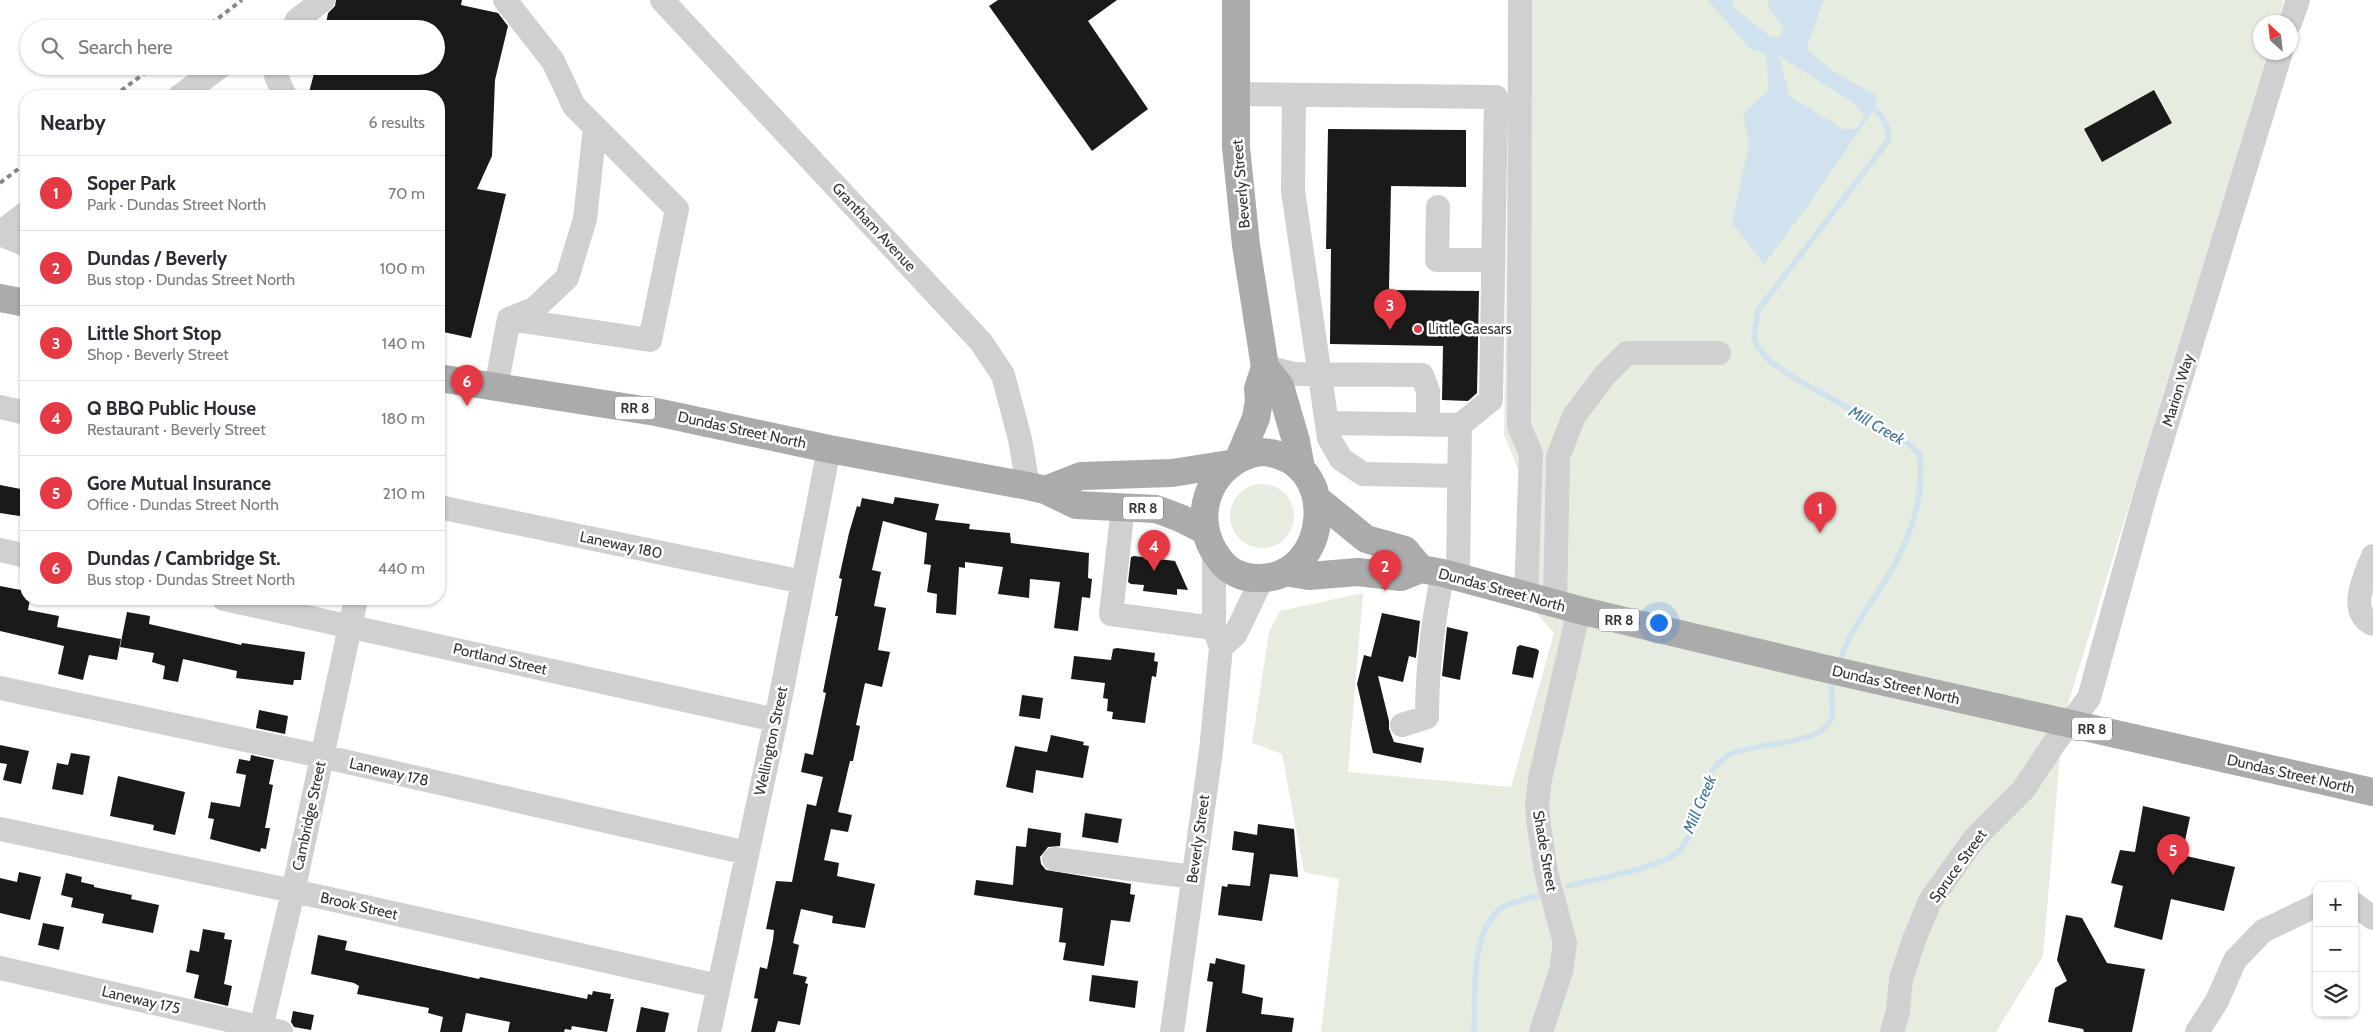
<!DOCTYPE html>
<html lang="en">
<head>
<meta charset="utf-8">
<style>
  :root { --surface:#fff; --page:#f7f7f7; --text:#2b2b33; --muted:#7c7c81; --line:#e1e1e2; --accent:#e63946 }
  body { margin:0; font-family:Cabin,sans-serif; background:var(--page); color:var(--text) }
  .controls { position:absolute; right:15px; bottom:15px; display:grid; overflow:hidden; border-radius:10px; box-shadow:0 1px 4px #0004 }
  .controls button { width:45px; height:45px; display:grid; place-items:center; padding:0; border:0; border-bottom:1px solid var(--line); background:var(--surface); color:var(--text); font:25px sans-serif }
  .compass { position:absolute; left:2253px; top:15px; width:45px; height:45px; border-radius:50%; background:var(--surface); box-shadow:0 1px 4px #0004; rotate:333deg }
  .you { position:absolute; left:1658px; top:622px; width:18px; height:18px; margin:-12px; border:4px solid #fff; border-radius:50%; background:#1a73e8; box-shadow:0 0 0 8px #1a73e833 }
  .badge { display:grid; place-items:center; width:32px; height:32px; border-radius:50%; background:var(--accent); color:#fff; font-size:16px; font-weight:700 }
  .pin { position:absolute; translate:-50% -41px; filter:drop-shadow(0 1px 2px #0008) }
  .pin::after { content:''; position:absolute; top:26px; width:18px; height:15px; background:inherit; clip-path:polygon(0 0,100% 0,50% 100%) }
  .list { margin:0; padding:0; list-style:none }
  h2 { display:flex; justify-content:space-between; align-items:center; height:65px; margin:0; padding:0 20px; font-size:21px }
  h2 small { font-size:16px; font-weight:400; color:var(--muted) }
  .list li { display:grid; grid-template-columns:32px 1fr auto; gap:15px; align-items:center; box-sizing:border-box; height:75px; padding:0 20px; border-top:1px solid var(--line) }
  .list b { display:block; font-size:19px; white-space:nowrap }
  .list p { margin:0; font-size:16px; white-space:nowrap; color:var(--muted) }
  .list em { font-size:16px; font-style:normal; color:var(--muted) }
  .icon { flex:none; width:28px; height:28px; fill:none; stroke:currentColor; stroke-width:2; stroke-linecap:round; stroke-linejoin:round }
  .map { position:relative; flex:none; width:2373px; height:1032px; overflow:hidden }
  .search { position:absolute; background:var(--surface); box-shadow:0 1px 4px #0004; left:20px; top:20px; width:425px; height:55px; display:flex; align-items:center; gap:12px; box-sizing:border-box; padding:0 18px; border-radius:28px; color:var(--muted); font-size:19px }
  .panel { position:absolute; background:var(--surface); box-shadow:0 1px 4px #0004; left:20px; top:90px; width:425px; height:515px; border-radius:20px }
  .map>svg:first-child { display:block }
</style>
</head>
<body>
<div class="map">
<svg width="2373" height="1032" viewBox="0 0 2373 1032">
  <rect width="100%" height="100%" fill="#fff"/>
  <path fill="#e6ecdf" d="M1510,0H2284L2277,22H2260V52L2268,53L2063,720L2043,956L1996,1032H1321L1339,879L1304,872L1282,754L1252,743L1269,632L1280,611L1363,593L1348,772L1511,787L1554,633L1532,608L1519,472L1504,435Z
    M1230 516a32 32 0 1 1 64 0a32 32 0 1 1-64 0Z"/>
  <path fill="#cfe2ee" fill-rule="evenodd" d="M1708,0H1732L1733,7L1771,37H1780L1784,27L1769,10L1768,0H1824L1806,49L1833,71L1877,96L1874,109L1809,204L1764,264L1732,223L1749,144L1743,114L1769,90L1766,54L1749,48ZM1779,56L1854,103L1865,116L1856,129H1843L1789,96Z"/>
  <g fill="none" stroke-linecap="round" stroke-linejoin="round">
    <path stroke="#cfe2ee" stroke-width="5.5" d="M1839,664C1848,633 1866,611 1883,584C1909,543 1924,503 1920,455L1905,440L1791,376L1771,362L1757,347L1754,336L1758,310L1888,141C1890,126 1881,113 1869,105
      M1568,886C1592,880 1661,867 1677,853C1703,831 1695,768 1733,753C1755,744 1808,744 1824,728C1828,725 1831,720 1833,716L1831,690L1834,677
      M1474,1032C1476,995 1469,937 1499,910C1506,903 1532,898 1542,894"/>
  </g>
  <path fill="#1a1a1a" d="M336,0H462L461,5L498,13L508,26L495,80L492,156L477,189L506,194L471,338L439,331V96H308L316,66H436V29H325L328,13L335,6Z
    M998,0H1117L1088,21L1148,109L1092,151L989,6Z
    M2154,90L2172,123L2102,162L2084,129Z
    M1328,129L1466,130V187L1391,186L1389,290L1479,291L1477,393L1468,401L1442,400L1443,346L1330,344L1331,249H1326Z
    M0,485L26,490V517L0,513Z
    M895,497L939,504L935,520L970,524L969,529L1010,533L1011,543L1089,553L1088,578L1092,579L1090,598L1082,597L1078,631L1054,628L1060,582L1030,579L1029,598L998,594L1003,567L965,562V568L959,567L956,615L936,613L937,594L927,592L931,565L924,564L927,533L883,521L872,570L881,572L874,606L886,608L878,650L890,652L882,687L865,683L856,725L860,726L853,761H850L838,812L852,815L848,832L831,829L824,860L839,863L837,876L875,884L865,928L832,923L833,916L801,909L793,943L799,945L793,974L807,977L805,983L808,984L800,1025L778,1021L775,1032H751L758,999L754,998L760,967L767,969L773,940L774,930L766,929L776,881L792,882L807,804L816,806L823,777L801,772L805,753L813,755L826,693L823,692L838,616H835L842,579L839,578L849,533L857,506L860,507L862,498L893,504Z
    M1134,556L1175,561L1188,590L1177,589V595L1143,591L1144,585L1131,584L1128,582L1131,557Z
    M0,586L26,591V599H30L28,610L59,616L57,627L121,639L117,660L89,655L83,680L58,674L64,646L0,631Z
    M127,612L150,616L149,624L241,645L242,643L305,652L301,680H294L293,685L236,678L237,671L183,659L178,682L163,679L165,666L152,662L154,653L120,647Z
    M1382,613L1420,621L1416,658L1409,656L1403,682L1378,676L1389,721V729L1394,742L1424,748L1421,763L1373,753L1357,684L1364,655L1371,657Z
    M1447,627L1468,632L1460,680L1442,676Z
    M1520,645L1537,649L1539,651L1533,678L1512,674L1517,647Z
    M1117,648L1155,653L1154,661L1158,662L1156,677L1152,676L1145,723L1112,719L1113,712L1107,711L1108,699L1103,698L1105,683L1071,679L1074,656L1111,660L1113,649Z
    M1022,695L1043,698L1040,719L1019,716Z
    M259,710L288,716L285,734L256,728Z
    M1051,735L1084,742L1083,745L1089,746L1083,778L1036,770L1033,793L1006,787L1015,746L1047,752Z
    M0,745L29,751L21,784L3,780L7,764L0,763Z
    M71,753L90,756L83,795L52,789L57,763L68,765Z
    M251,755L274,760L269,784L273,785L265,828H270L266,849L261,848L260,852L210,839L214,819L208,818L211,802L240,807L246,775L236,773L239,759L250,761Z
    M118,776L185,792L175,835L153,830L154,825L110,816Z
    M2143,806L2190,817L2182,855L2235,867L2224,911L2171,899L2162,940L2114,927L2123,886L2111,883L2120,850L2135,852Z
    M1085,813L1122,819L1118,843L1082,837Z
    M1258,824L1294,829L1298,877L1270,874L1262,921L1218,915L1222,886L1227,887L1228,884L1250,886L1254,853L1232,850L1234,831L1257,835Z
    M1028,828L1061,833L1060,846L1048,847L1040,857L1041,864L1046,870L1131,884L1130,894L1135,895L1130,922L1111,920L1104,966L1063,960L1066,943L1059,942L1063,908L974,895L976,880L1013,885L1016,846L1026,847Z
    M19,872L41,877L30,920L0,913V878L17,882Z
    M66,873L82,877L81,882L94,885V887L132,895L131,899L159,905L153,933L102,923L104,914L71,907L73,898L61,895Z
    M2066,915L2082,918L2107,963L2145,969L2132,1032H2084L2083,1029L2048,1022L2055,988L2067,981L2057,960Z
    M43,923L64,927L59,950L38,945Z
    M203,929L225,933L224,939L232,940L224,984L232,986L228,1006L194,998L199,975L186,972L190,950L199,952Z
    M318,935L347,941L345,950L479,979L480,977L587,999L588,994L592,995L593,991L611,994L610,999H614L607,1032L572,1026L571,1030L565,1029L564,1032H508L510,1022L466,1013L462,1032H440L443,1017L428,1013L429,1008L357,994L359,986L354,983L311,974Z
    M1216,958L1245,965L1242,993L1263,998L1261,1014L1294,1018L1292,1032H1206L1213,982L1207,981L1210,963L1215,964Z
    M1092,975L1138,981L1135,1008L1089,1001Z
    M641,1007L669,1013L665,1032H636Z
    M293,1011L314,1015L311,1030L294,1027L291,1022Z"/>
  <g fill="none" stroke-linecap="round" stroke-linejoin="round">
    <path stroke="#d0d0d0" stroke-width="24" d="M662,0L981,342L1003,375L1020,439L1028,486
      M1520,0L1519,426L1531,454L1526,596
      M2290,23L2298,0
      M293,29L297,20L323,0
      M278,66L276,76L285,96
      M1236,94L1496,97L1491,400L1460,425
      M1294,95L1293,191L1329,438L1341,459L1363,474L1459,476
      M180,96L221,66
      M1438,207L1437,260H1493
      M0,233L26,213
      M0,234L26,245
      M509,319L534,309L567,278L585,219L595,127
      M1265,367L1294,374L1422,375L1428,391V424
      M496,387L509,319L650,340L677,209L574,106L553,61L505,0
      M0,407L26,413
      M1327,423L1460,425L1458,576
      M439,507L803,582
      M1123,507L1111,614L1214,628
      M0,550L26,556
      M2373,556C2366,574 2346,612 2373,624
      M224,599L776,720
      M1555,604L1558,457L1574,416L1605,375L1627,353H1719
      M1221,647L1235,635L1262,579
      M0,688L321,756L747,853
      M1402,725L1427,717C1427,668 1433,620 1443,573
      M0,829L321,897L718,986
      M1054,859L1193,877
      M2354,904L2373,918
      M0,968L281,1032
      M260,1032L293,892L356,599
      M709,1032L776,720L829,449
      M1172,1032L1211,751L1220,658L1221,647L1214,628V553
      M1541,1032L1561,971L1565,943L1546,872L1539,826L1537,804L1540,779L1579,610
      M1892,1032L1898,1011L1901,979L1915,937L1930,901L1974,839L2023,790L2053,745L2089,698L2146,492L2281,52
      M2197,1032L2217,1001L2235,960L2263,931L2317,905"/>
    <path stroke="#ababab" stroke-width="28" d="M1236,0V147L1246,245L1265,367L1258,389L1259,401L1256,418L1239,458
      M0,298L26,303
      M1265,367L1280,386L1296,441L1301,468
      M439,378L656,412L829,449L1028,486L1045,490L1076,505L1156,509L1180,518L1206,531
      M1261,452C1343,456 1331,582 1256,578C1242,578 1228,571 1220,560C1187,519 1209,460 1261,452Z
      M1045,490L1081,476L1172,473L1229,464
      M1317,499L1366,539L1405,550L1421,569
      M1284,572L1309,576L1358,572L1401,577L1421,569L1443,573L1579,610L1818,667L2373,792"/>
    <path stroke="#888" stroke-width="4" stroke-dasharray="5 4" stroke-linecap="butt" d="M204,29L242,0
      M114,96L154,66
      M0,183L26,163"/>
  </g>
  <circle fill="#e63946" stroke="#fff" stroke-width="2" cx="1418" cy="329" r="5"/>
  <g text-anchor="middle" stroke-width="5" stroke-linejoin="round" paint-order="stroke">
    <g fill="#fff" stroke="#707070" stroke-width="1">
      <rect x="615" y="396.5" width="40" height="23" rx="4"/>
      <rect x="1123" y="496.5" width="40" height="23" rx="4"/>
      <rect x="1599" y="608.5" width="40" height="23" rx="4"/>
      <rect x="2072" y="717.5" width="40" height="23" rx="4"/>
    </g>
    <g font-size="14" font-weight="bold" fill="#333">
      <text x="635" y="413">RR 8</text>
      <text x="1143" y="513">RR 8</text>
      <text x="1619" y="625">RR 8</text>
      <text x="2092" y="734">RR 8</text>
    </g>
    <g font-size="15" fill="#333" stroke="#fff">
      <text transform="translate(1241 184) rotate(-95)" y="5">Beverly Street</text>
      <text transform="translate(874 227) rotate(47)" y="5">Grantham Avenue</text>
      <text transform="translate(2178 390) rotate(-73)" y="5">Marion Way</text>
      <text transform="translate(742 430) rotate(12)" y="5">Dundas Street North</text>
      <text transform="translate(621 545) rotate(12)" y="5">Laneway 180</text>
      <text transform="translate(1502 590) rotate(15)" y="5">Dundas Street North</text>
      <text transform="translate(500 659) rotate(13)" y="5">Portland Street</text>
      <text transform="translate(1896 685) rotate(13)" y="5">Dundas Street North</text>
      <text transform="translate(771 741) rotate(-78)" y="5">Wellington Street</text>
      <text transform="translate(389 772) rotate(13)" y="5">Laneway 178</text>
      <text transform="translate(2291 774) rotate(13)" y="5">Dundas Street North</text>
      <text transform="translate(309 816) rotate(-78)" y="5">Cambridge Street</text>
      <text transform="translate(1198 839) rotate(-82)" y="5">Beverly Street</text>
      <text transform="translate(1545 851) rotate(80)" y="5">Shade Street</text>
      <text transform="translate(1958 866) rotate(-54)" y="5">Spruce Street</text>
      <text transform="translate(359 906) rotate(13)" y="5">Brook Street</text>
      <text transform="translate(141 1000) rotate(13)" y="5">Laneway 175</text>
    </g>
    <g font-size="15" fill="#333" stroke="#fff" text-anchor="start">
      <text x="1428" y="334">Little Caesars</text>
    </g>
    <g font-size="16" font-style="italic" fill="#3f7597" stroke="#fff">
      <text transform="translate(1877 425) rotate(30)" y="6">Mill Creek</text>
      <text transform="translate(1699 804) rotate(-67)" y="6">Mill Creek</text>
    </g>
  </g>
</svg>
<div class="controls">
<button>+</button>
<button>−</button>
<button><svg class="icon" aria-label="layers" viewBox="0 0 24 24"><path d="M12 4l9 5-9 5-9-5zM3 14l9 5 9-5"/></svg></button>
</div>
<svg class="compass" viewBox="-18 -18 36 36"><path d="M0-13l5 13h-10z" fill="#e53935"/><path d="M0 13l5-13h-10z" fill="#7c7c81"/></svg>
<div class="you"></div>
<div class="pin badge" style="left:1820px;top:533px">1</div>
<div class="pin badge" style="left:1385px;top:591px">2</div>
<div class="pin badge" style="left:1390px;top:330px">3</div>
<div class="pin badge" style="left:1154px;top:571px">4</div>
<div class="pin badge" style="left:2173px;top:875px">5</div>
<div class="pin badge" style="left:467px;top:406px">6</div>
<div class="search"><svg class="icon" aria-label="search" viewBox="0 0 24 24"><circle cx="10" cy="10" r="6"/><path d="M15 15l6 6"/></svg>Search here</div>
<section class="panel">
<h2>Nearby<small>6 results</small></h2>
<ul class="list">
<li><span class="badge">1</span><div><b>Soper Park</b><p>Park · Dundas Street North</p></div><em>70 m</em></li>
<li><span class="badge">2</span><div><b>Dundas / Beverly</b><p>Bus stop · Dundas Street North</p></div><em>100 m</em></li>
<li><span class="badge">3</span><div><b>Little Short Stop</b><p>Shop · Beverly Street</p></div><em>140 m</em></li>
<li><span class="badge">4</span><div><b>Q BBQ Public House</b><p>Restaurant · Beverly Street</p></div><em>180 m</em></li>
<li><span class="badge">5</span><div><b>Gore Mutual Insurance</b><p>Office · Dundas Street North</p></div><em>210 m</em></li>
<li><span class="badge">6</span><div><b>Dundas / Cambridge St.</b><p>Bus stop · Dundas Street North</p></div><em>440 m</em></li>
</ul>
</section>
</div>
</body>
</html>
